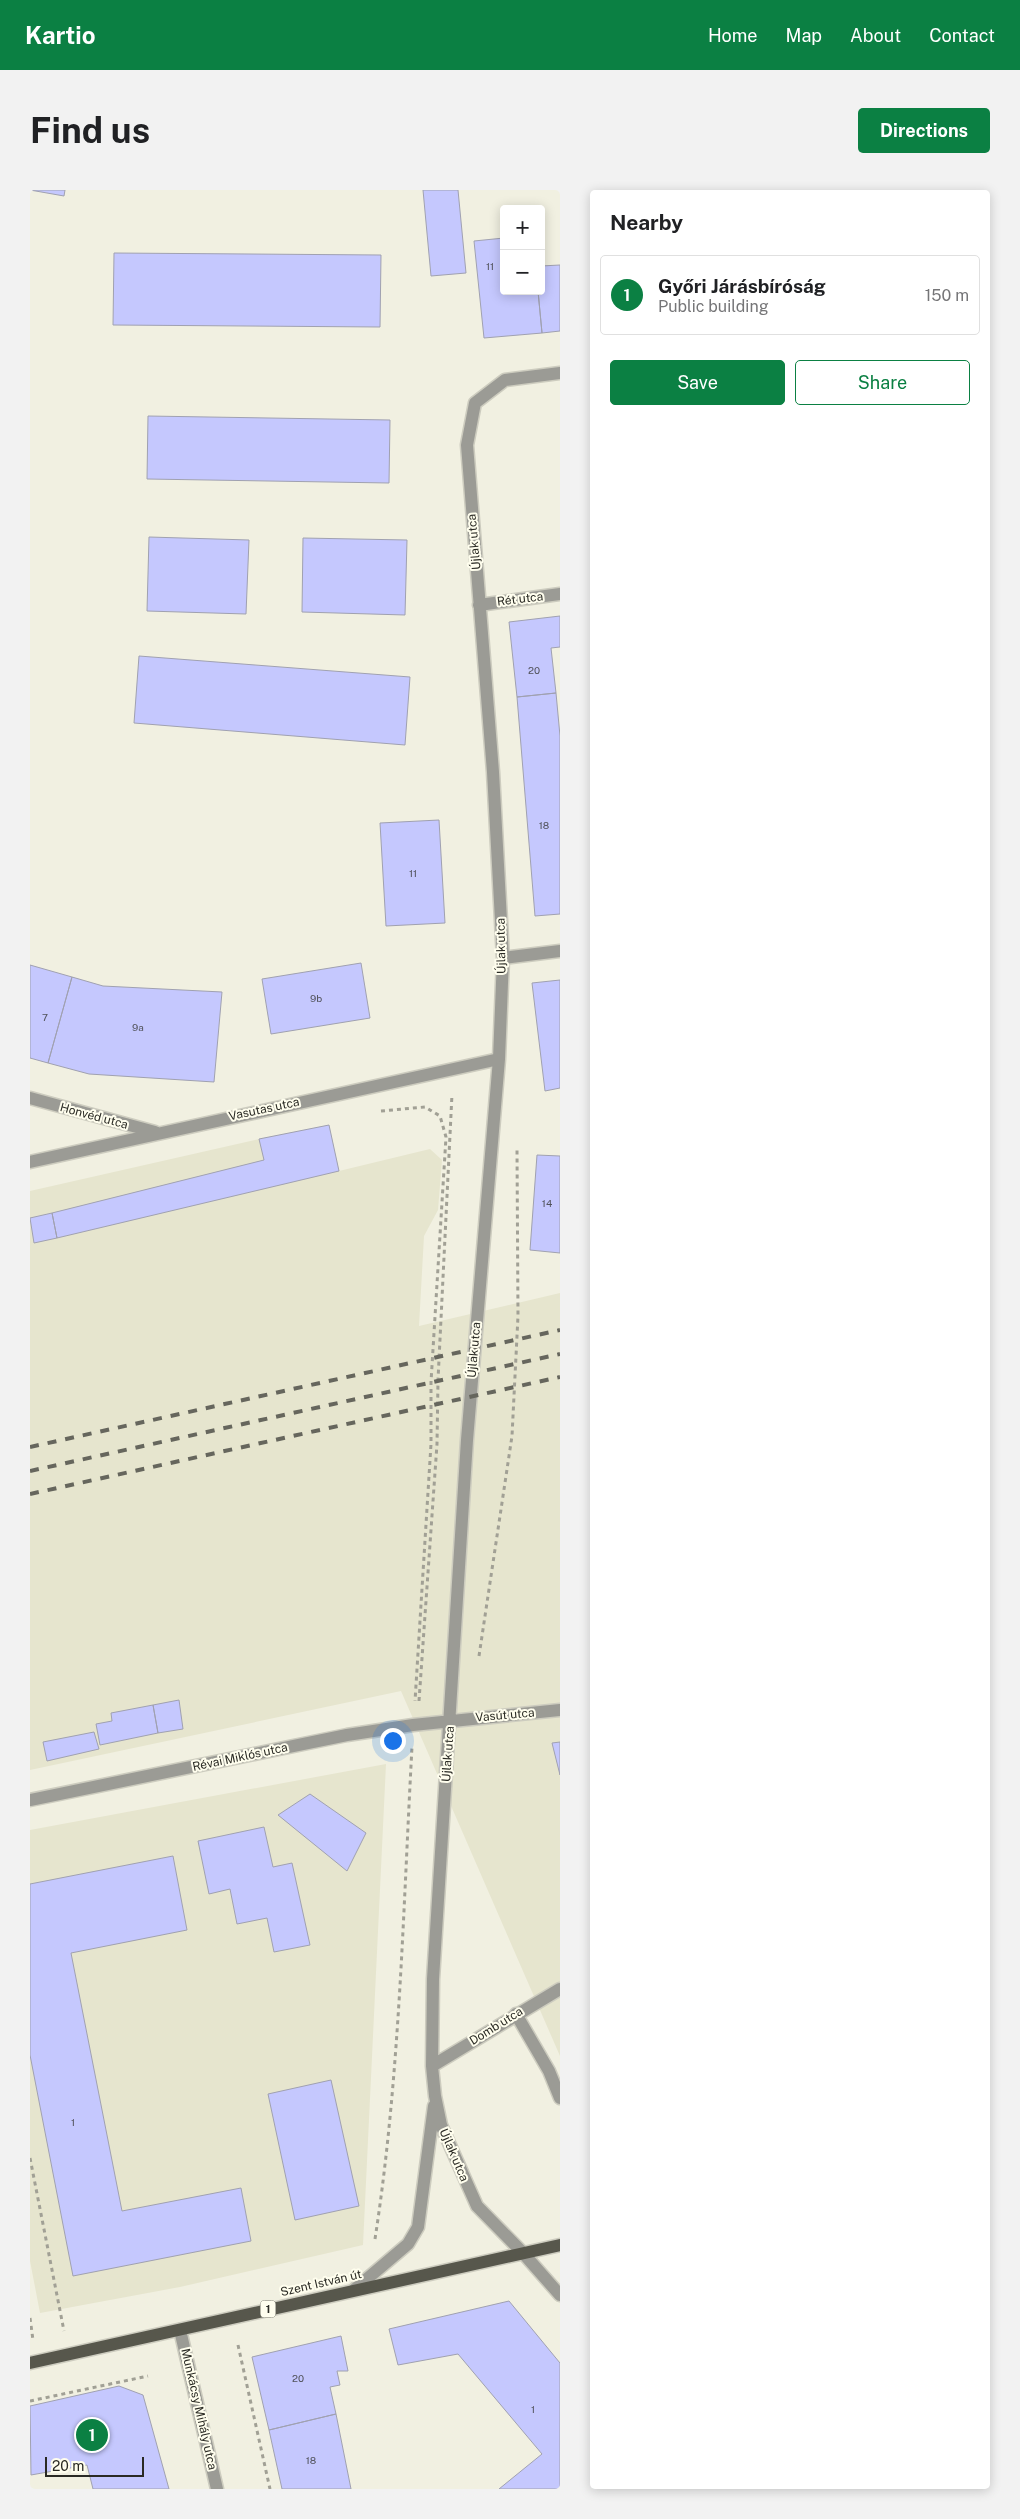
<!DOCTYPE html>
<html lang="en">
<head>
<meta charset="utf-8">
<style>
  :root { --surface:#fff; --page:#f2f2f2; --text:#202124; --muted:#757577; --line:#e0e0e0; --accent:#0b8043 }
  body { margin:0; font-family:"Public Sans",sans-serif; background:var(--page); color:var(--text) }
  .controls { position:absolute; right:15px; top:15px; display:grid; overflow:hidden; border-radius:5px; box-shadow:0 2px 12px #0003 }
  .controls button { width:45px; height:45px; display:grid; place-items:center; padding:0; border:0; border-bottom:1px solid var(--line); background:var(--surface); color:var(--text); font:25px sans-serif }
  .scale { position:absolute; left:15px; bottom:12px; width:99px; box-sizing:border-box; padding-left:5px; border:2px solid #2a2a24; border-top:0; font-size:14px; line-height:18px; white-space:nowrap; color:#2a2a24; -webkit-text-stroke:4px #fffeee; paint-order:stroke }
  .you { position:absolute; left:362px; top:1550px; width:18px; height:18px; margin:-12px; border:4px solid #fff; border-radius:50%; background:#1a73e8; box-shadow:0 0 0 8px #1a73e833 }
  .badge { display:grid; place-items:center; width:32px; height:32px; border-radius:50%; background:var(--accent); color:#fff; font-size:16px; font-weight:700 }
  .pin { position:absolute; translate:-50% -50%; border:2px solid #fff; box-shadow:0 1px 5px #0006 }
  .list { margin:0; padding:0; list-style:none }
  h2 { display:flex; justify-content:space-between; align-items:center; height:65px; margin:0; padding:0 20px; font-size:21px }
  h2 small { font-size:16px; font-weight:400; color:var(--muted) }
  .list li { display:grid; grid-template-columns:32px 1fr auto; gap:15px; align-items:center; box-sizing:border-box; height:80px; margin:0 10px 10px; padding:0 10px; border:1px solid var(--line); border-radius:5px }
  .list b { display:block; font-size:19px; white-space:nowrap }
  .list p { margin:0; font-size:16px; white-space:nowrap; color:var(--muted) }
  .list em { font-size:16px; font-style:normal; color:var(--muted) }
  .actions { display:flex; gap:10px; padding:15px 20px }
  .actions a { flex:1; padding:11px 0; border:1px solid var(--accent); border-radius:5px; text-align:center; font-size:18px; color:var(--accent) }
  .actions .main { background:var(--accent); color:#fff }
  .map { position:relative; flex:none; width:530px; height:2299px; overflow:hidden; border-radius:5px }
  header { display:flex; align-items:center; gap:30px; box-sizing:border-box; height:70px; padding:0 25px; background:var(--accent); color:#fff }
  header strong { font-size:24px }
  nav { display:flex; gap:28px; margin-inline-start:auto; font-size:18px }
  .intro { display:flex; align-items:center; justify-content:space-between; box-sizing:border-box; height:120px; padding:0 30px }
  h1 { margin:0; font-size:35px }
  .button { padding:12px 22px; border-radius:5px; background:var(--accent); color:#fff; font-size:18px; font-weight:700 }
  main { display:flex; gap:30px; padding:0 30px }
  aside { flex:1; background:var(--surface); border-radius:5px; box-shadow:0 2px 12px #0003 }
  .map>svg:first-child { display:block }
</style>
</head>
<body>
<header>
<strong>Kartio</strong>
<nav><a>Home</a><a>Map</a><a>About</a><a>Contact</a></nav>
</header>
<div class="intro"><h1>Find us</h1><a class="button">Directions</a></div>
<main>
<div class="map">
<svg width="530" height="2299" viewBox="0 0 530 2299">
  <rect width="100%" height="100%" fill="#f1f0e1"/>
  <path fill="#e6e5ce" d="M299,935L309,981L400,959L412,970L408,1020L394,1046L389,1136L530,1103V1866L371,1501L0,1580V1001L229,949Z
    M356,1574L333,2055L150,2097L10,2123L0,2071V1640Z"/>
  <path fill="#c5c8fe" stroke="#a0a1b0" d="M0,0H35L34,6Z
    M393,0H428L436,83L401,86Z
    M474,48V101H508L512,143L454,148L444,51Z
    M84,63L351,65L350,137L83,135Z
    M530,75V141L512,143L508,101H511V76Z
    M118,226L360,230L359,293L117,289Z
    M119,347L219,350L216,424L117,421Z
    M273,348L377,350L375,425L272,422Z
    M530,426V457L521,458L526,503L487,507L479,432Z
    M109,466L380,487L375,555L104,533Z
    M526,503L530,546V724L505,726L487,507Z
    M409,630L415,733L356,736L350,633Z
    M331,773L340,828L241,844L232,789Z
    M0,775L42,787L18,873L0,868Z
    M42,787L73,796L192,802L184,892L59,884L18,873Z
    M530,790V898L515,901L502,793Z
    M299,935L309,981L27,1048L22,1023L234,970L229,949Z
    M507,965L530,966V1063L500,1060Z
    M22,1023L27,1048L4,1053L0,1028Z
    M149,1510L153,1539L128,1543L123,1515Z
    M123,1515L128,1543L70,1555L66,1534L82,1531L81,1523Z
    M64,1542L69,1559L17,1571L13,1552Z
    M530,1552V1585L522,1553Z
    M280,1604L336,1643L317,1681L248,1625Z
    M234,1637L243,1677L262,1673L280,1755L244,1762L237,1728L207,1734L200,1699L179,1704L168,1651Z
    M143,1666L157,1740L41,1763L92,2021L211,1998L221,2051L43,2086L0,1865V1694Z
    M301,1890L329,2016L265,2030L238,1904Z
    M479,2111L530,2173V2299H469L512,2264L428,2164L368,2175L359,2139Z
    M311,2146L318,2181H307L310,2195L300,2197L306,2224L239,2240L222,2167Z
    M89,2196L113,2205L139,2299H63L57,2275L1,2285L0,2216Z
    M306,2224L321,2299H252L239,2240Z"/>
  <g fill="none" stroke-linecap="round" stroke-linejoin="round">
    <defs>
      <path id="service" d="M486,1824L519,1881L530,1908"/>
      <path id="minor" d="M449,415L530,404
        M473,768L530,761
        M0,908L125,942
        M0,972L469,869
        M0,1610L317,1545L383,1535L530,1520
        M402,1876L530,1799
        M493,2063L447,2016L411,1935L405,1906L402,1876L403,1789L437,1250L469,869L473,768L463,582L437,255L445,213L475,190L530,183
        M325,2099L378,2054L388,2037L404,1916
        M150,2140L187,2299"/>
      <path id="tertiary" d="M493,2063L530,2105"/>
      <path id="primary" d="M0,2173L530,2055"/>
    </defs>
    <use href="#service" stroke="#cdccbf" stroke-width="15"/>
    <use href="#minor" stroke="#cdccbf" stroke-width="15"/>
    <use href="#tertiary" stroke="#cdccbf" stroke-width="15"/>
    <use href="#primary" stroke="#cdccbf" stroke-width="15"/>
    <path stroke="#a1a095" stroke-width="3" stroke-dasharray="4 4" stroke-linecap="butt" d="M351,921L395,917L410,926L416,947L401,1192V1254L385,1511
      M449,1466L482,1246L488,1126L487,959
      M389,1511L407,1254L408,1190L422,904
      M0,1968L34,2141
      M345,2049C370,1887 373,1721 382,1557
      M0,2128L3,2150
      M208,2155L240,2299
      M0,2211L118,2186"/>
    <use href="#service" stroke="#9b9b95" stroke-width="12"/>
    <use href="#minor" stroke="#9b9b95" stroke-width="12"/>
    <use href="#tertiary" stroke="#9b9b95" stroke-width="12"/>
    <use href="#primary" stroke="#57574c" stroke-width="12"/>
    <path stroke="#66665d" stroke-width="4" stroke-dasharray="9 9" stroke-linecap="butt" d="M0,1257L530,1140
      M0,1281L530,1164
      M0,1304L530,1187"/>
  </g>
  <g text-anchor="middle" stroke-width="4" stroke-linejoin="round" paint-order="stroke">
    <g font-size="10" fill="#51525a">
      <text x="460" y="80">11</text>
      <text x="504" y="484">20</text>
      <text x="514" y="639">18</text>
      <text x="383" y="687">11</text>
      <text x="286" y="812">9b</text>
      <text x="15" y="831">7</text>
      <text x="108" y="841">9a</text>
      <text x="517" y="1017">14</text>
      <text x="43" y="1936">1</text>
      <text x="268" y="2192">20</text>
      <text x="503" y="2223">1</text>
      <text x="281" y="2274">18</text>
    </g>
    <rect fill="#fffeee" stroke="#6a6a61" stroke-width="1" x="230.5" y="2110.5" width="15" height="17" rx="4"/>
    <g font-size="11" font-weight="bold" fill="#2a2a24">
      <text x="238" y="2123">1</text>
    </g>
    <g font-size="12" fill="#2a2a24" stroke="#fffeee">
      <text transform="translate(444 352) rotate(-95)" y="4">Újlak utca</text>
      <text transform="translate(490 409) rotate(-7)" y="4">Rét utca</text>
      <text transform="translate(471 756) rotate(-91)" y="4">Újlak utca</text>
      <text transform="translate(234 919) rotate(-12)" y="4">Vasutas utca</text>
      <text transform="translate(64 926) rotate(15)" y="4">Honvéd utca</text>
      <text transform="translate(444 1160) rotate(-85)" y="4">Újlak utca</text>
      <text transform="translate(475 1525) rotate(-5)" y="4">Vasút utca</text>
      <text transform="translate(418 1564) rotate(-86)" y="4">Újlak utca</text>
      <text transform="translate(210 1567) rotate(-12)" y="4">Révai Miklós utca</text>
      <text transform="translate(466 1836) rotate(-32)" y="4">Domb utca</text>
      <text transform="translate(424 1965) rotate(67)" y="4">Újlak utca</text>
      <text transform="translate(291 2093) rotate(-13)" y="4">Szent István út</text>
      <text transform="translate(169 2219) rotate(77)" y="4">Munkácsy Mihály utca</text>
    </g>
  </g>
</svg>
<div class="controls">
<button>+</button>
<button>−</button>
</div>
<div class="scale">20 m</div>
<div class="you"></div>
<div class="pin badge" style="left:62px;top:2245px">1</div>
</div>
<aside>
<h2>Nearby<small></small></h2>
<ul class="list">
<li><span class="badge">1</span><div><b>Győri Járásbíróság</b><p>Public building</p></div><em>150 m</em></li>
</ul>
<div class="actions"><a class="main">Save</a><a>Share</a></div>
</aside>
</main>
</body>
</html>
